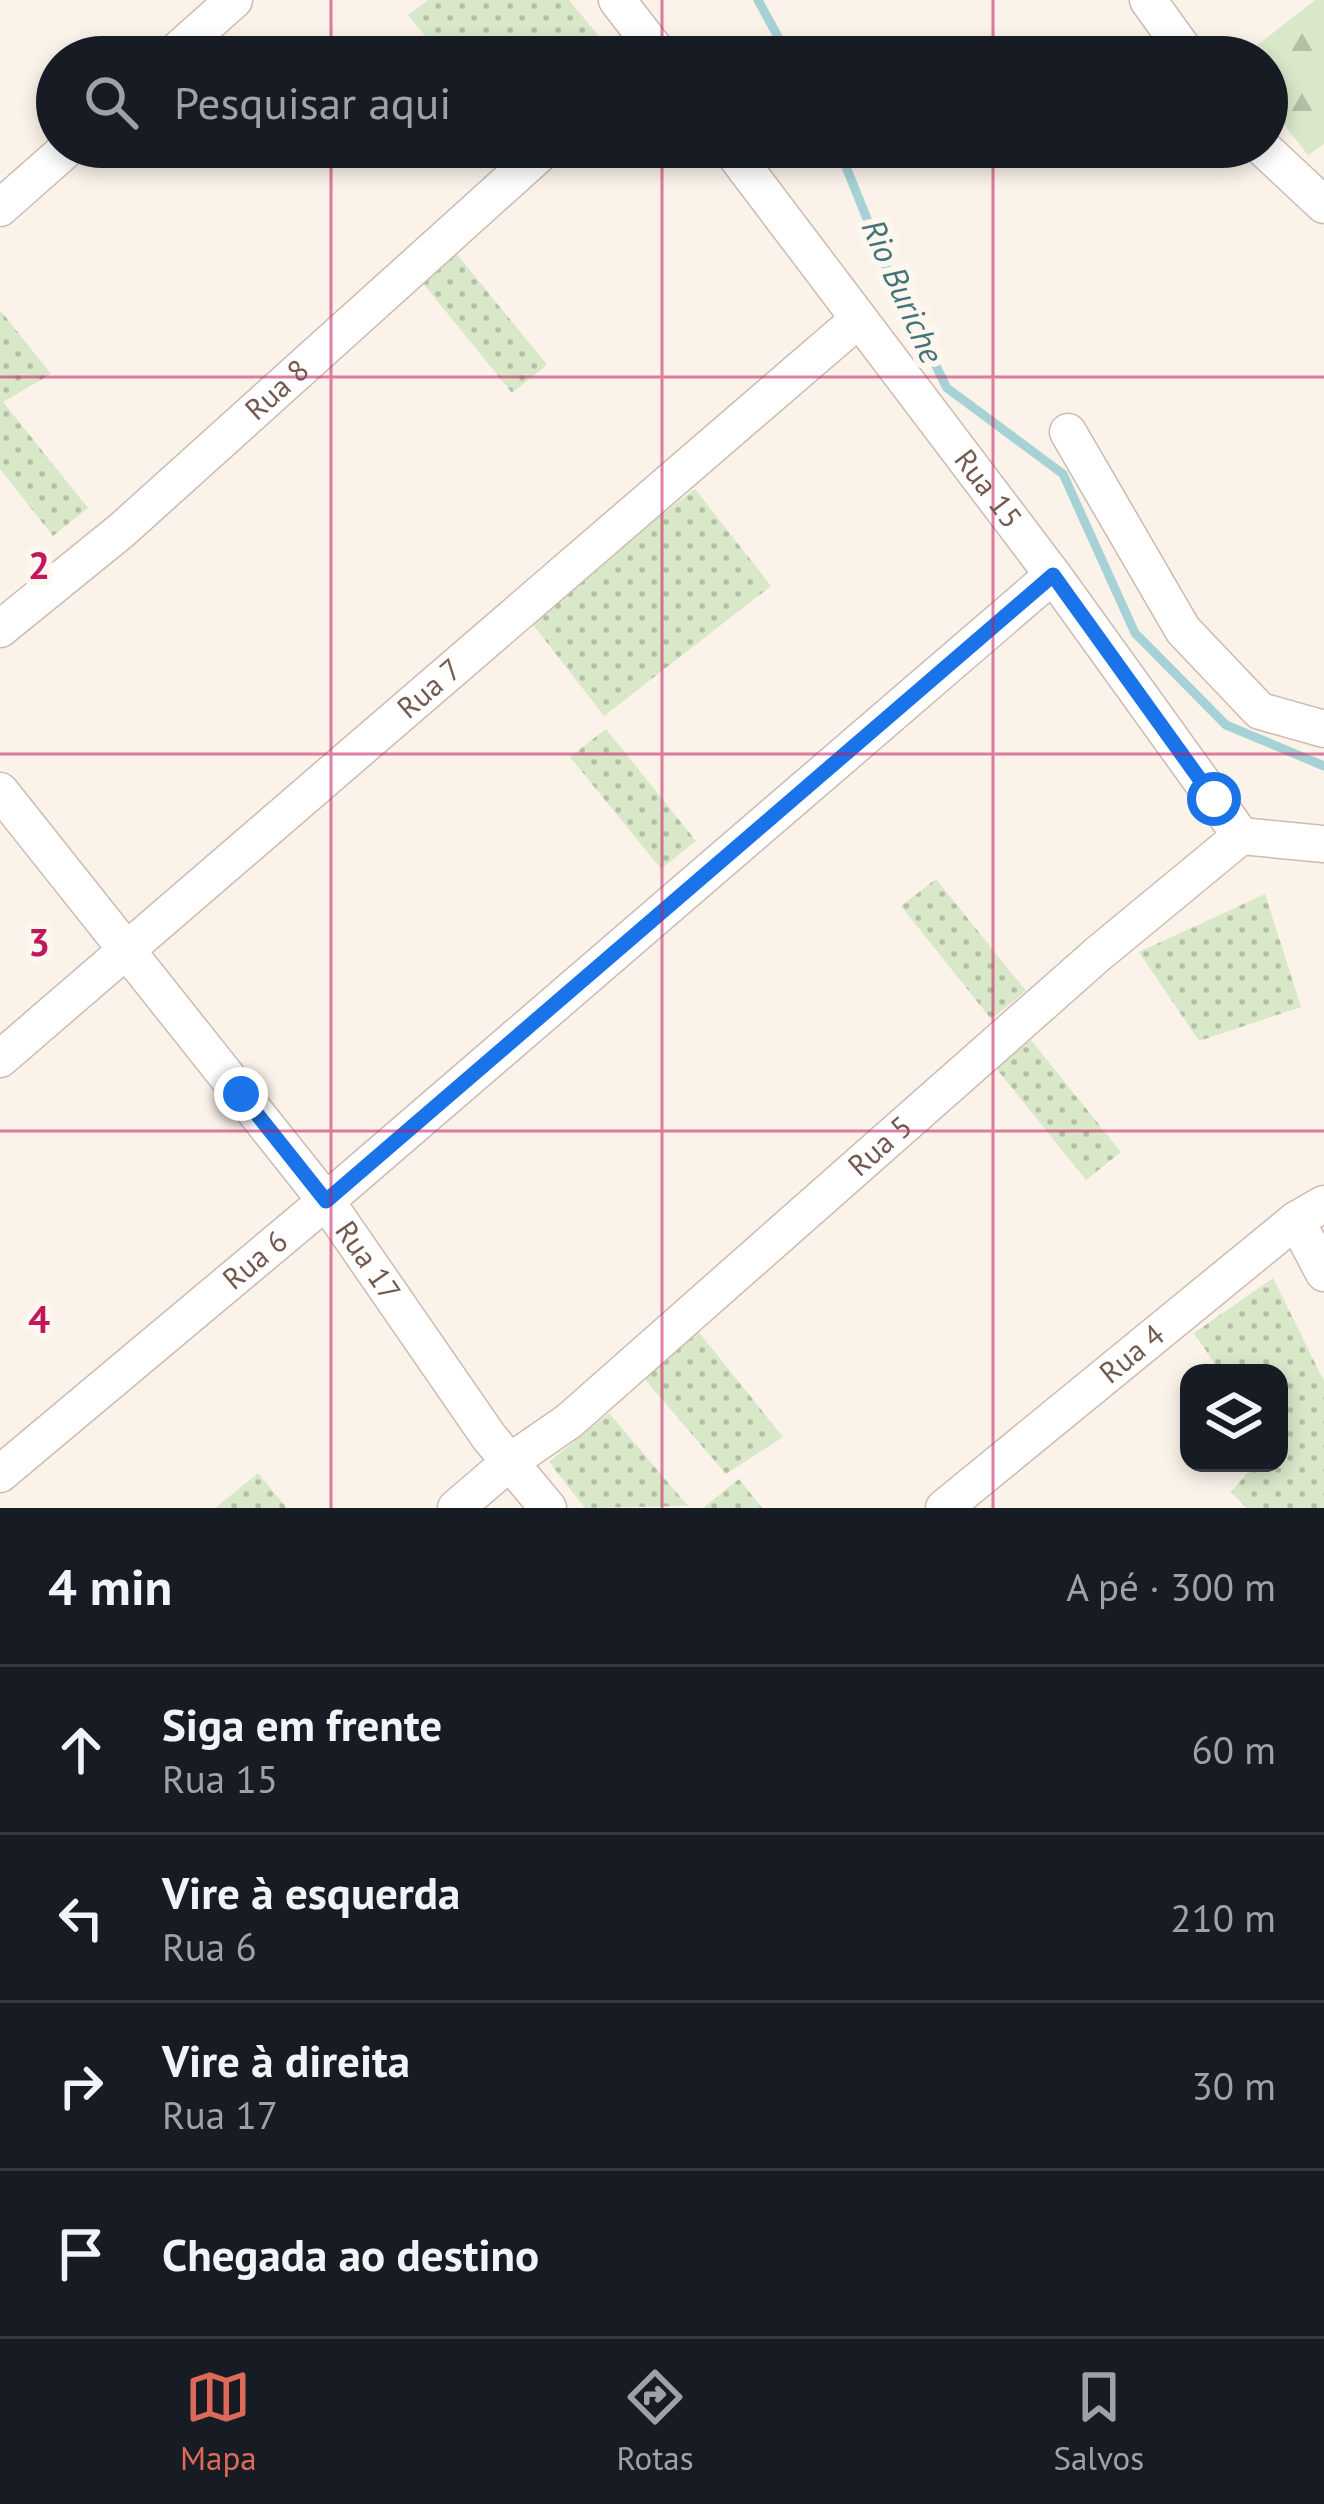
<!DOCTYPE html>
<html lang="pt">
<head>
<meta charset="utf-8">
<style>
  :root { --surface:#171b24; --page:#20242c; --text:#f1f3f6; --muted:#9ea1a6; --line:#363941; --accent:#db6a59 }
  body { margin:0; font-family:"PT Sans",sans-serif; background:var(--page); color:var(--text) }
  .controls { position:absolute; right:36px; bottom:36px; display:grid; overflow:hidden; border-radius:24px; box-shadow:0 6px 18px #0003 }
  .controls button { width:108px; height:108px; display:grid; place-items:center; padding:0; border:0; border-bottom:3px solid var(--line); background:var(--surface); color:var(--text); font:60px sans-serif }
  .stop { position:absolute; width:36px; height:36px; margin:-27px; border:9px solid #1a73e8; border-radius:50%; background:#fff }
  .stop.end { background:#1a73e8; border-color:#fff; box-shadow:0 3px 12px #0008 }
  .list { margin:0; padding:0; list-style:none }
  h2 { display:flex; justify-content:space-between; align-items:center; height:156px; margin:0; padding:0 48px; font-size:51px }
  h2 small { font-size:39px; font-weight:400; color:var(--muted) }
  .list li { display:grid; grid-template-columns:78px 1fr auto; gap:36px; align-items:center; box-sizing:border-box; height:168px; padding:0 48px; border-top:3px solid var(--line) }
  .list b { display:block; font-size:45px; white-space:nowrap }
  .list p { margin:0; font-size:39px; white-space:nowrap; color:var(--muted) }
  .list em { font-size:39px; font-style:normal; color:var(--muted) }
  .icon { flex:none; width:66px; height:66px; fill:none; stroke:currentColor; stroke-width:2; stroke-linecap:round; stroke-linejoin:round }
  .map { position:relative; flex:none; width:1324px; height:1508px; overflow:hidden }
  .search { position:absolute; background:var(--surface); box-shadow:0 6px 18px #0003; left:36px; right:36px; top:36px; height:132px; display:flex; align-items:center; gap:30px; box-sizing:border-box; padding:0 42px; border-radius:66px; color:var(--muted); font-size:45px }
  .sheet { height:828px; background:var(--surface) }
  nav { display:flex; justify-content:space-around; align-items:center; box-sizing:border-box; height:168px; border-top:3px solid var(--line); background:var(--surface); font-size:33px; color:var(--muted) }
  nav a { display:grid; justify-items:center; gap:6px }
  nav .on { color:var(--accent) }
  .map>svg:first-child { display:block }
</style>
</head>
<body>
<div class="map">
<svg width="1324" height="1508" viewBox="0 0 1324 1508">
  <defs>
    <pattern id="grass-dots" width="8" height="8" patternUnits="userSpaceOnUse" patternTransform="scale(3)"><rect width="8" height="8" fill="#d8e8c9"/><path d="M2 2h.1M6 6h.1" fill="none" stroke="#b4bfa6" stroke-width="1.8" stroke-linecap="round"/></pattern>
    <pattern id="forest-firs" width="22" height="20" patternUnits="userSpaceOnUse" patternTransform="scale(3)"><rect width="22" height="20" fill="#d8e8c9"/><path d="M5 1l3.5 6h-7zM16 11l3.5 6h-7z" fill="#b4bfa6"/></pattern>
  </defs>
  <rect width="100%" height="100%" fill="#fbf3ea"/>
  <path fill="url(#grass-dots)" d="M428,0H569L607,46L596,57H443L408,15Z
    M456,253L547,365L512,393L421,281Z
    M0,310L51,374L3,402L88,508L53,536L0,469Z
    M695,489L771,586L604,716L528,618Z
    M606,729L696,841L661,869L570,757Z
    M936,879L1026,991L991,1019L901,906Z
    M1265,894L1301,1007L1199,1041L1139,952Z
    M1031,1040L1121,1152L1086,1180L996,1068Z
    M1273,1278L1324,1381V1508H1247L1231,1492L1256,1463H1279V1373H1221L1194,1333Z
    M693,1325L783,1437L726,1474L642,1376Z
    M609,1413L688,1506L585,1508L549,1462Z
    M258,1473L287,1508H215Z
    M739,1479L762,1508H705L704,1507Z"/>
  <path fill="url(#forest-firs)" d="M1315,0H1324V144L1308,155L1267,103V57H1242Z"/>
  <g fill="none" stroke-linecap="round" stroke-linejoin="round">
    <path stroke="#a6d2d5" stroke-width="9" d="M758,0L789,57
      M838,147L886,266L947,388L1063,474L1135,633L1226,725L1324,766"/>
    <defs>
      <g id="minor">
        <path d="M617,0L661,57"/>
        <path d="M1148,0L1189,57"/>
        <path d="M170,57L234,0"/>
        <path id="s1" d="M729,147L1053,575L1241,836"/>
        <path d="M1262,147L1324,205"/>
        <path d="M0,208L69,147"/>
        <path d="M1068,432L1183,630L1260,711L1324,729"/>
        <path id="s2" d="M0,629L122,530L547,147"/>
        <path id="s3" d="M0,791L326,1201L489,1437L548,1508"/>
        <path id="s4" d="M0,1059L859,319"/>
        <path d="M1296,1220L1324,1273"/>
        <path id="s5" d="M0,1474L326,1201L1053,575"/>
        <path id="s6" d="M456,1508L511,1461L569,1421L1098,954L1241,836L1324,844"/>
        <path id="s7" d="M944,1508L1296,1220L1324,1204"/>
      </g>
    </defs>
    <use href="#minor" stroke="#cdbab0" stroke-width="39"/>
    <use href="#minor" stroke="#fff" stroke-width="36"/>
  </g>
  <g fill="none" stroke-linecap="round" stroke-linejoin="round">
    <path stroke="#1a73e8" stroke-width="15" d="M241,1094L326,1201L1053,575L1214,799"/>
  </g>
  <path fill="none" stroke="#c2185b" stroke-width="3" stroke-opacity="0.55" d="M331,0V57M662,0V57M993,0V57M331,147V1508M662,147V1508M993,147V1508M0,377H1324M0,754H1324M0,1131H1324"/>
  <g text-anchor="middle" stroke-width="12" stroke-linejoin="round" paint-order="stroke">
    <g font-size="30" fill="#74594f" stroke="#fef7f0">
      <text dy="10" stroke="none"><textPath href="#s2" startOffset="366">Rua 8</textPath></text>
      <text dy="10" stroke="none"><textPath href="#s1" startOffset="429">Rua 15</textPath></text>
      <text dy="10" stroke="none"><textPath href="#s4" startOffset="567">Rua 7</textPath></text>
      <text dy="10" stroke="none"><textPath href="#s6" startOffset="558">Rua 5</textPath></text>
      <text dy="10" stroke="none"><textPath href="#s5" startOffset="333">Rua 6</textPath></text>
      <text dy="10" stroke="none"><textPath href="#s3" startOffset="597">Rua 17</textPath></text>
      <text dy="10" stroke="none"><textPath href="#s7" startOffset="243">Rua 4</textPath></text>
    </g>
    <g font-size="33" font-style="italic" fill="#437478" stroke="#fef7f0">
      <text transform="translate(903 291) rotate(66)" y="12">Rio Buriche</text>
    </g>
  </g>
  <g font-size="39" text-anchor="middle" font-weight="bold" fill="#c2185b" stroke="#fef7f0" stroke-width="12" stroke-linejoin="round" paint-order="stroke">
    <text x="39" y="579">2</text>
    <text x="39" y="956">3</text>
    <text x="39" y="1333">4</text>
  </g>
</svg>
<div class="controls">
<button><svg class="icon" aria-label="layers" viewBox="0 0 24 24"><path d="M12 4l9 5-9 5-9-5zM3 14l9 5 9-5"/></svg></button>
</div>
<div class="stop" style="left:1214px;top:799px"></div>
<div class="stop end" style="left:241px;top:1094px"></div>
<div class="search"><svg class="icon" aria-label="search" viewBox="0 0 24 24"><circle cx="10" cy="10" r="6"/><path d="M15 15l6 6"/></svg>Pesquisar aqui</div>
</div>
<section class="sheet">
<h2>4 min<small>A pé · 300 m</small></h2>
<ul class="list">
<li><svg class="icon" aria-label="ahead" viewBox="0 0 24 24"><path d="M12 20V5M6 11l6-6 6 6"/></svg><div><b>Siga em frente</b><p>Rua 15</p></div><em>60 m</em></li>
<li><svg class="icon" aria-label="left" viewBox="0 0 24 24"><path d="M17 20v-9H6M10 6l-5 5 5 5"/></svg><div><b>Vire à esquerda</b><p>Rua 6</p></div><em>210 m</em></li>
<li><svg class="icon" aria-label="right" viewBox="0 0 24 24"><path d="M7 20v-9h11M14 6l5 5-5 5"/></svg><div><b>Vire à direita</b><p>Rua 17</p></div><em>30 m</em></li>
<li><svg class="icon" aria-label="arrive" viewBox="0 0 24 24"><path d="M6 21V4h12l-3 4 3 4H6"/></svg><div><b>Chegada ao destino</b></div></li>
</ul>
</section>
<nav>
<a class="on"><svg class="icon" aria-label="map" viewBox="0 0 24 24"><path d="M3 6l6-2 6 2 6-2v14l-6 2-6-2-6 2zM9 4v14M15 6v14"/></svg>Mapa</a>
<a><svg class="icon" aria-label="directions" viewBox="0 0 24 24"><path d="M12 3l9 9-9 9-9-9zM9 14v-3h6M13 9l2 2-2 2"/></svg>Rotas</a>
<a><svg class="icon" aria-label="saved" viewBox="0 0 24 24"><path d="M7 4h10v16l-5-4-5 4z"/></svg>Salvos</a>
</nav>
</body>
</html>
